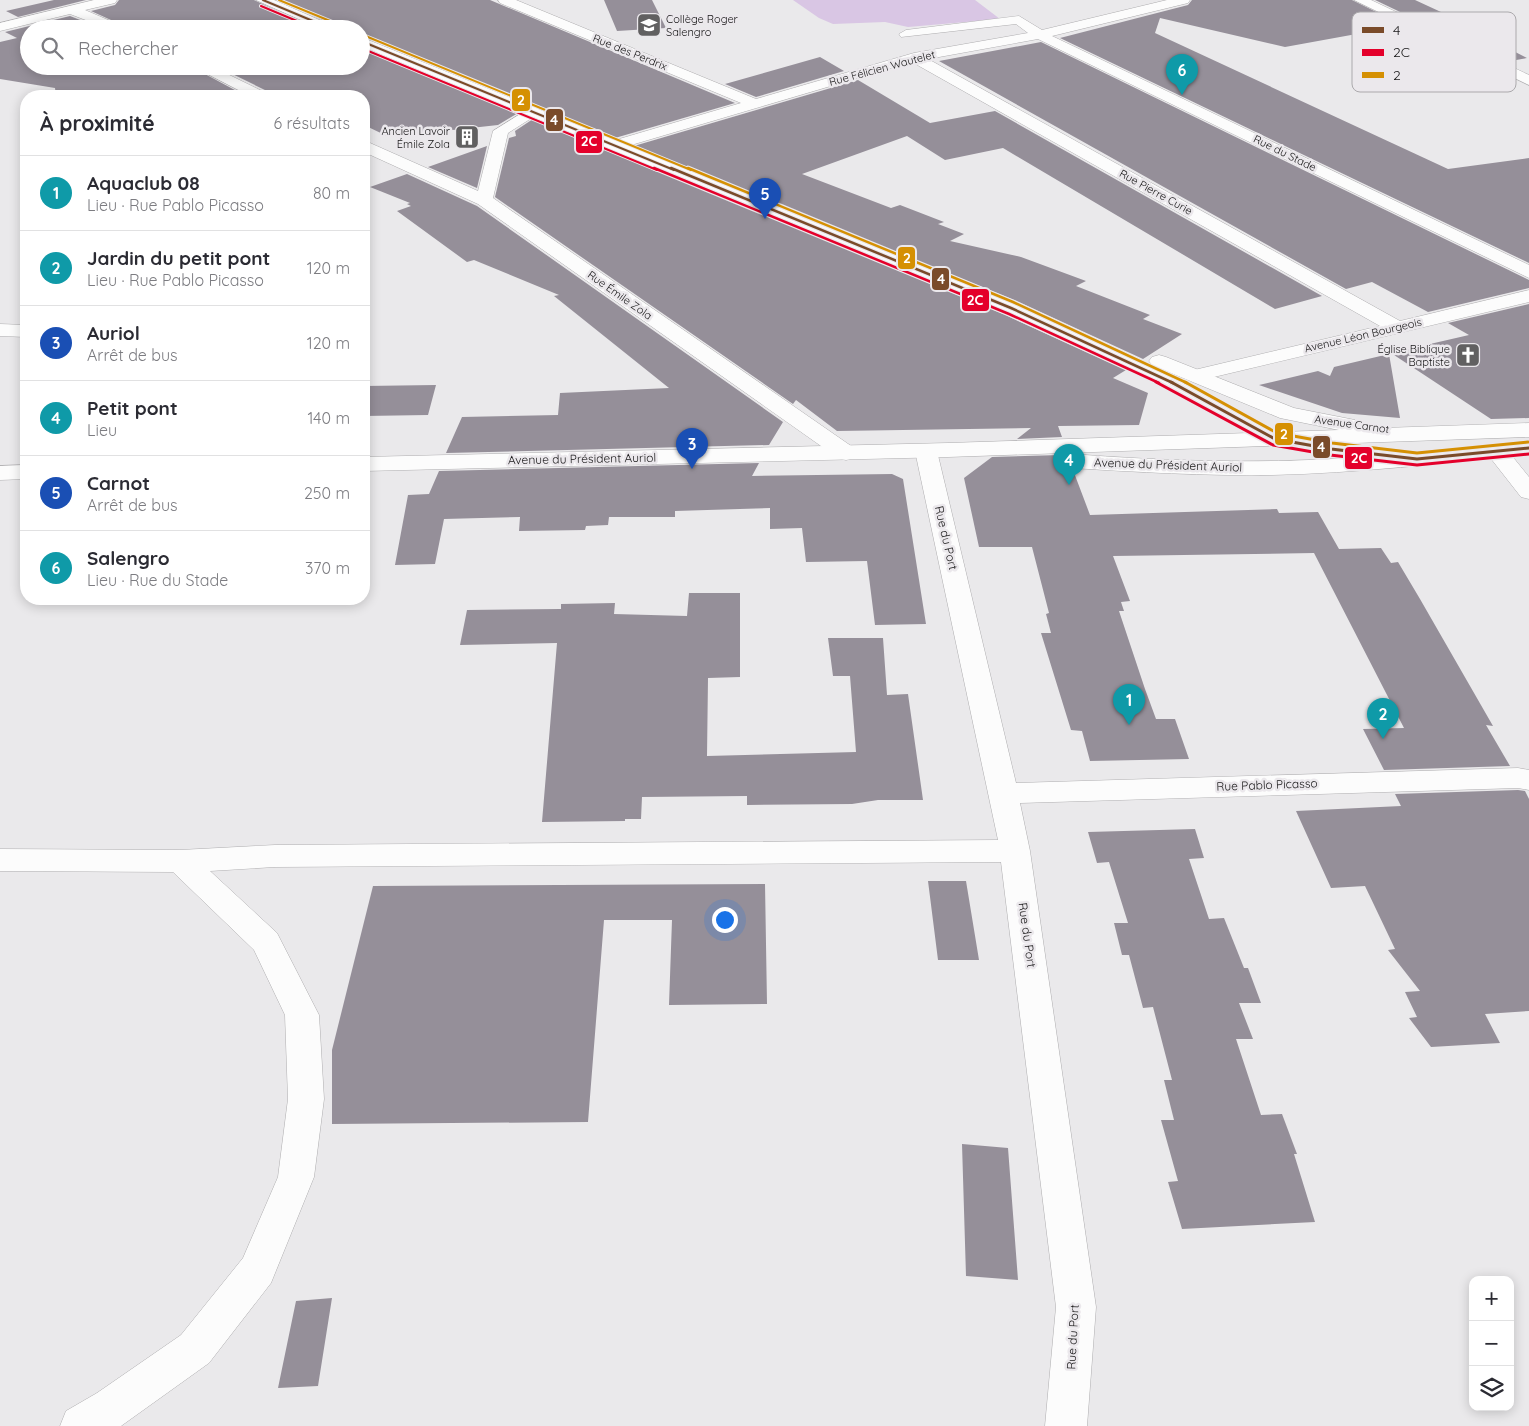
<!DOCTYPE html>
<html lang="fr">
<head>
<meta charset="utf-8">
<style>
  :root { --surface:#fff; --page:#f7f7f7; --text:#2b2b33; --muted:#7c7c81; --line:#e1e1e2; --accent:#616061 }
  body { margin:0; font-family:Quicksand,sans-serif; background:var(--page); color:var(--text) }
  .controls { position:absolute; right:15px; bottom:15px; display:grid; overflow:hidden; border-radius:10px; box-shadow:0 2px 12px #0003 }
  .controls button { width:45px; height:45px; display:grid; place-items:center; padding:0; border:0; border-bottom:1px solid var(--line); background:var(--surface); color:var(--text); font:25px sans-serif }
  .you { position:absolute; left:724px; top:919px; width:18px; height:18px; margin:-12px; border:4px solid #fff; border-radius:50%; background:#1a73e8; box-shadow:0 0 0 8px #1a73e833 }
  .badge { display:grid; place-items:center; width:32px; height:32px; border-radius:50%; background:var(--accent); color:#fff; font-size:16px; font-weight:700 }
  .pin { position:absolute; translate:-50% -41px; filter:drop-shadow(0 1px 2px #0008) }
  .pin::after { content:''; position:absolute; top:26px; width:18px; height:15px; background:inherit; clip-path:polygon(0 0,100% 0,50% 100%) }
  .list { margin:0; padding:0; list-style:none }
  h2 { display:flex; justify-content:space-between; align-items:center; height:65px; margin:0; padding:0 20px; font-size:21px }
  h2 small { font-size:16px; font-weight:400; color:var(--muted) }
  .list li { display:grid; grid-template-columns:32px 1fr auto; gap:15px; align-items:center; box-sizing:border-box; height:75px; padding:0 20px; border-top:1px solid var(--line) }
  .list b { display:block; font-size:19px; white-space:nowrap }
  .list p { margin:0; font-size:16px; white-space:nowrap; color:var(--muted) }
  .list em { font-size:16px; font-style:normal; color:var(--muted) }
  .icon { flex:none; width:28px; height:28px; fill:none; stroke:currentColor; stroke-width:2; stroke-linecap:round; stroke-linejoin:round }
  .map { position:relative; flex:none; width:1529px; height:1426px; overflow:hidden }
  .search { position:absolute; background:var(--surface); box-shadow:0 2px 12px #0003; left:20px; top:20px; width:350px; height:55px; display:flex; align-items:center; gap:12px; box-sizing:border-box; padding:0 18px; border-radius:28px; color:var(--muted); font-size:19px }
  .panel { position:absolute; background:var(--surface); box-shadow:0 2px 12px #0003; left:20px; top:90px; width:350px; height:515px; border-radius:20px }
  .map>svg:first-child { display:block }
</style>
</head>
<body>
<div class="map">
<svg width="1529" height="1426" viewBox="0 0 1529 1426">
  <rect width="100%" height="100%" fill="#eae9eb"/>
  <path fill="#d9c6e4" d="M793,0H975L1000,19L908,27L885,22L833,24L819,18Z"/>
  <path fill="#958f99" d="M54,0H86L18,17L6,11Z
    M119,0H254L316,29H131L91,11L115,5Z
    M279,0H490L735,103L615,138L361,35V29H342Z
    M604,0H652L666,28L617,31Z
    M1192,0H1352L1484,65L1439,73L1362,33L1285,47L1160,18L1155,33L1448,169L1529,158V263L1060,38L1188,5Z
    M1375,0H1415L1493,36L1486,37L1527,58L1505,62Z
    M70,16L103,29H29V66H190L246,96H56L55,88L0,79V42L17,38L5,32Z
    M1041,42L1529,280V288L1428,312L1372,282L1346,289L939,61Z
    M361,48L518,113L498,125L389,137L364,125V96H270L267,91L216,66H361Z
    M820,57L844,71L756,97L725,84Z
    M858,80L930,123L995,111L1322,296L1275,309L1003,148L945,160L907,136L802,174L891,208L900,205L944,222L938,224L964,234L950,241L1021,257L1086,281L1076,286L1150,315L1143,319L1182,334L1143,359L1019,302L634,146Z
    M533,119L1003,314L1126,370L1113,378L1148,393L1139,425L1058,426L1062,437L1017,439L1031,428L837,431L796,400L793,404L495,197L509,138L516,136L515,131Z
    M487,146L477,188L428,167Z
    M407,174L477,206L783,422L769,445L446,453L462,417L558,415L560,393L669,388L554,296L559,295L474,260L467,262L397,211L411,206L407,204L410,203L370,187Z
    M1529,304V418L1491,419L1391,353L1469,335L1448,323Z
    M1389,354L1400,418L1342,413L1259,385L1318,371L1330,376L1334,367Z
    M436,385L428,415L364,416V386Z
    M1061,455L1058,462L1063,468L1073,470L1090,515L1277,509L1279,513L1318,512L1339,549L1381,548L1391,563L1398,562L1420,599L1493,726L1486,725L1510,766L1384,770L1363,729L1404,728L1314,553L1113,556L1130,601L1121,602L1124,611H1119L1145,689L1156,719H1175L1189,759L1090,761L1082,731L1071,730L1041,633H1051L1046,614L1049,613L1032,547H979L964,478L992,457Z
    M759,463L752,476L892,474L903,479L926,624L875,625L867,561L806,562L802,528L770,529V508L675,511V517H609L608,525L586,526L585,530L519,531L520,517L444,519L435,564L395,565L408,495L429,494L439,471Z
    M689,593H740V677L708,678L707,756L856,752L850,676H833L828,638H883L887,695L908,694L923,800H878L852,804L747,805V796L642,797L641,819H625V821L542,822L557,643L460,645L467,610L561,609V604L615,603L614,614L687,616Z
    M1518,790L1525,791L1529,799V1011L1485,1014L1500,1043L1431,1047L1409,1018L1417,1017L1405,992L1420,991L1388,950L1395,949L1365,886L1331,888L1296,811L1401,806L1395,794Z
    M1195,829L1204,858L1189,859L1209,919L1224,918L1244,968H1248L1261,1003H1239L1253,1039H1236L1261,1115L1282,1114L1297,1154H1294L1315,1222L1182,1229L1168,1182L1178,1181L1161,1120H1174L1164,1080H1172L1153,1007L1143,1008L1129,955H1122L1114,923H1128L1109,862L1097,863L1088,832Z
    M928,881H966L979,960H938Z
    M765,884L767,1004L669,1005L672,920H604L588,1122L332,1124V1050L373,886Z
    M962,1144L1008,1148L1018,1280L966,1276Z
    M332,1298L318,1386L278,1388L296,1301Z"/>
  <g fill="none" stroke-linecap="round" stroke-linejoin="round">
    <defs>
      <path id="minor" d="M94,0H117L115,3L85,10L129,29H109L70,14L0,31V23Z
        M498,0H516L756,99L914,53L1028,33L1016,24L901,37L899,34L906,30L1019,16L1042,30L1167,0H1190L1188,3L1052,36L1529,265V278L1038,39L928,59L1400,321L1529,290V302L1197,381L1190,379L1187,375L1190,371L1380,326L912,62L621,148H609L607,145L609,142L741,103L500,3Z
        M1354,0H1371L1529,75V85Z
        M192,66H211L266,93L268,96H250Z
        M533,106L541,111L538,114L508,133L493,198L854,448L857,453L854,458L846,460L838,458L478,204L364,152V141L370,143L478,191L493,131Z
        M0,324L26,325V337L0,336Z
        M926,444L934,446L937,451L1016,783L1518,768L1529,770V790L1518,788L1020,803L1030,851L1096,1307L1087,1426H1045L1056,1307L1001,862L275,867L210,871L277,933L319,1015L324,1099L314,1177L271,1283L209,1363L121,1426H60L66,1411L97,1393L181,1335L243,1258L278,1177L288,1099L285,1015L254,950L173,872L0,871V849L180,850L275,845L998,840L915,451L918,446Z
        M1496,444L1504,446L1529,477V499L1521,497L1485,451L1488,446Z"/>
      <path id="major" d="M256,0H274L340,29H321Z
        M361,37L1018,304L1152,365L1149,361L1152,357L1159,355L1166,357L1294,408L1355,420L1358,425L1355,429L1529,423V437L948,457L364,471V457L948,443L1249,433L1158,383L1004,312L361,46ZM1154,366L1280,418L1339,430L1280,432Z
        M1529,441V455C1443,463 1358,473 1272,475C1205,476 1138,472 1071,468L1063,466L1060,461L1063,456L1071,454C1163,461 1255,464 1348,458L1331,455L1328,450L1331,445L1339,443L1416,452Z
        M26,465V479L0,480V466Z"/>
    </defs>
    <use href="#minor" stroke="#aeadaf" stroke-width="1"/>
    <use href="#major" stroke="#aeadaf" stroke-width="1"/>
    <use href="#minor" fill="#fcfcfc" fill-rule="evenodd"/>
    <use href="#major" fill="#fcfcfc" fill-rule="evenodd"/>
    <defs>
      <path id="bus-1-far2" d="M263,0L332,29
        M361,41L674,170"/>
      <path id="bus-1-far1" d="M671,168L1011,308L1173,383"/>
      <path id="bus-1" d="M1171,382L1275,439L1331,449L1417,459L1529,448"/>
      <path id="bus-2-far2" d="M261,6L316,29
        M361,48L657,170"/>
      <path id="bus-2-far1" d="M654,168L1009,314L1159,383"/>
      <path id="bus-2" d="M1156,382L1273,445L1330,455L1417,465L1529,454"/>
      <path id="bus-3-far2" d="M279,0L335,23
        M363,35L691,170"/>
      <path id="bus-3-far1" d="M688,168L1013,302L1187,383"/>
      <path id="bus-3" d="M1185,382L1277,433L1332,443L1417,453L1528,442"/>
    </defs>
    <use href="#bus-1-far2" stroke="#ebe8ec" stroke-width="4"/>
    <use href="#bus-1-far1" stroke="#ebe8ec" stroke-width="5"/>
    <use href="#bus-1" stroke="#ebe8ec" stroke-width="6"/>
    <use href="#bus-2-far2" stroke="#ebe8ec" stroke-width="4"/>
    <use href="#bus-2-far1" stroke="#ebe8ec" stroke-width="5"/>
    <use href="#bus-2" stroke="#ebe8ec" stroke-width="6"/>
    <use href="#bus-3-far2" stroke="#ebe8ec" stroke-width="4"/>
    <use href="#bus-3-far1" stroke="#ebe8ec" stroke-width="5"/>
    <use href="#bus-3" stroke="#ebe8ec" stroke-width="6"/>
    <use href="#bus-1-far2" stroke="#7a4b2a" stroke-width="2"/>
    <use href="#bus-1-far1" stroke="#7a4b2a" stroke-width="2.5"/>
    <use href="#bus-1" stroke="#7a4b2a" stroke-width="3"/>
    <use href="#bus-2-far2" stroke="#e4002b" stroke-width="2"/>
    <use href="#bus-2-far1" stroke="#e4002b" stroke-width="2.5"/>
    <use href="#bus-2" stroke="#e4002b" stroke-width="3"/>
    <use href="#bus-3-far2" stroke="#d59003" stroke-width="2"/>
    <use href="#bus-3-far1" stroke="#d59003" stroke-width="2.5"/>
    <use href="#bus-3" stroke="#d59003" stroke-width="3"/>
  </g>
  <defs>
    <symbol id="school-square" viewBox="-11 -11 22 22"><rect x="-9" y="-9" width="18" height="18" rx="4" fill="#616061" stroke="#ebe8ec"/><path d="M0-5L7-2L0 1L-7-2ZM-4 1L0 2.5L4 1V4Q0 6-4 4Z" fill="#fff"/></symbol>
    <symbol id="building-square" viewBox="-11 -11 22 22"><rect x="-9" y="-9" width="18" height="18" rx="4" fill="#616061" stroke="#ebe8ec"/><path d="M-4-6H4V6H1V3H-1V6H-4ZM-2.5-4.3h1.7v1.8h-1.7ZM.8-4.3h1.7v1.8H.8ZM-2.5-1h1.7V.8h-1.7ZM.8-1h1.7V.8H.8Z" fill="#fff"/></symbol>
    <symbol id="church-square" viewBox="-11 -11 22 22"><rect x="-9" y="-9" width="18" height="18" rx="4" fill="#616061" stroke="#ebe8ec"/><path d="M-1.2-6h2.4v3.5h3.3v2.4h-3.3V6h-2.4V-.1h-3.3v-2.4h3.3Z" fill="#fff"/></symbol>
  </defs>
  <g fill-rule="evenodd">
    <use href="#school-square" x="635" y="11" width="28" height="28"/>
    <use href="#building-square" x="453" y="123" width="28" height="28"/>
    <use href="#church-square" x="1454" y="341" width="28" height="28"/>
  </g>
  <g text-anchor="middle" stroke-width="5" stroke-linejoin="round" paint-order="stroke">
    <g font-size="11" fill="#171617" stroke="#ebe8ec" text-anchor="end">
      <text x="666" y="23" text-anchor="start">Collège Roger<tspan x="666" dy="13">Salengro</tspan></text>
      <text x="450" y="135">Ancien Lavoir<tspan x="450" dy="13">Émile Zola</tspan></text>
      <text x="1450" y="353">Église Biblique<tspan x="1450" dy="13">Baptiste</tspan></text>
    </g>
    <g font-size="11" fill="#171617" stroke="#ebe8ec">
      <text transform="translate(630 52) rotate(22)" y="4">Rue des Perdrix</text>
      <text transform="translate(882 68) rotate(-15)" y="4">Rue Félicien Wautelet</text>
      <text transform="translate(1285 153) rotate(26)" y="4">Rue du Stade</text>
      <text transform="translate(1156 192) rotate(29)" y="4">Rue Pierre Curie</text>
      <text transform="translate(620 295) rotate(35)" y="4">Rue Émile Zola</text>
      <text transform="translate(1363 335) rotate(-13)" y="4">Avenue Léon Bourgeois</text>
      <text transform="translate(1352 424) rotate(8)" y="4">Avenue Carnot</text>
    </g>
    <g font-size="12" fill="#171617" stroke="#ebe8ec">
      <text transform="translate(582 459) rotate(-1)" y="4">Avenue du Président Auriol</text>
      <text transform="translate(1168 465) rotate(2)" y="4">Avenue du Président Auriol</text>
      <text transform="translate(946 538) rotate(77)" y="4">Rue du Port</text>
      <text transform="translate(1267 785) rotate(-2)" y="4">Rue Pablo Picasso</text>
      <text transform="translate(1027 935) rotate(82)" y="4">Rue du Port</text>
      <text transform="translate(1073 1337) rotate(-87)" y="4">Rue du Port</text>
    </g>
  </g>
  <rect x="1352" y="12" width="164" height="80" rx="8" fill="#ebe8ec" stroke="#aba9ac" stroke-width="1"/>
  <rect x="1362" y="27" width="22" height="6" fill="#7a4b2a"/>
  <rect x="1362" y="49" width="22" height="7" fill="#e4002b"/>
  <rect x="1362" y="72" width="22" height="6" fill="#d59003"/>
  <g font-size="14" fill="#171617">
    <text x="1393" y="35">4</text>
    <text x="1393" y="57">2C</text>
    <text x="1393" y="80">2</text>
  </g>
  <g stroke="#ebe8ec" stroke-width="2">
    <rect x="511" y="88" width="20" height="24" rx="5" fill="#d59003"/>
    <rect x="545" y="108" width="19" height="24" rx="5" fill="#7a4b2a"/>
    <rect x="575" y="130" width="28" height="24" rx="5" fill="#e4002b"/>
    <rect x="897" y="246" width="19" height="24" rx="5" fill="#d59003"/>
    <rect x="931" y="267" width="19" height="24" rx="5" fill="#7a4b2a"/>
    <rect x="961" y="288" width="29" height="24" rx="5" fill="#e4002b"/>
    <rect x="1274" y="422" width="20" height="24" rx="5" fill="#d59003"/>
    <rect x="1312" y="435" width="19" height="24" rx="5" fill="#7a4b2a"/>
    <rect x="1344" y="446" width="29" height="24" rx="5" fill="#e4002b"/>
  </g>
  <g font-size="14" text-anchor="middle" font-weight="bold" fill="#fff">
    <text x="521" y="105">2</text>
    <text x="554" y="125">4</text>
    <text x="589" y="146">2C</text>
    <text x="907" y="263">2</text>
    <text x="941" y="284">4</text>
    <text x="975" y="305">2C</text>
    <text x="1284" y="439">2</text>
    <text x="1321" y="452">4</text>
    <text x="1359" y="463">2C</text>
  </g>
</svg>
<div class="controls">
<button>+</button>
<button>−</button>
<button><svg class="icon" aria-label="layers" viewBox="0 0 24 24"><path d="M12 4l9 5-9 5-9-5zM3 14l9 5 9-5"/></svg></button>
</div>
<div class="you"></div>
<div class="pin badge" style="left:1129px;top:725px;background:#0f9aa8">1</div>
<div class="pin badge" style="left:1383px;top:739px;background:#0f9aa8">2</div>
<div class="pin badge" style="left:692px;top:469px;background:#1a4fb4">3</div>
<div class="pin badge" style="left:1069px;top:485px;background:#0f9aa8">4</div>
<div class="pin badge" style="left:765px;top:219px;background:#1a4fb4">5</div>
<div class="pin badge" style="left:1182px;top:95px;background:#0f9aa8">6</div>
<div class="search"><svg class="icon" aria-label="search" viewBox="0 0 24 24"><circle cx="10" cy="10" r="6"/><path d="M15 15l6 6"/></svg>Rechercher</div>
<section class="panel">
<h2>À proximité<small>6 résultats</small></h2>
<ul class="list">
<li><span class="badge" style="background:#0f9aa8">1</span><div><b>Aquaclub 08</b><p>Lieu · Rue Pablo Picasso</p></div><em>80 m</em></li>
<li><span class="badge" style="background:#0f9aa8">2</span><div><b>Jardin du petit pont</b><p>Lieu · Rue Pablo Picasso</p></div><em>120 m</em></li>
<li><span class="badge" style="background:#1a4fb4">3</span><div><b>Auriol</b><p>Arrêt de bus</p></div><em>120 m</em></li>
<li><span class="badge" style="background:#0f9aa8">4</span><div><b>Petit pont</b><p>Lieu</p></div><em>140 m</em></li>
<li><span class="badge" style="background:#1a4fb4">5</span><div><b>Carnot</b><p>Arrêt de bus</p></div><em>250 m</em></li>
<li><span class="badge" style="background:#0f9aa8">6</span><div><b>Salengro</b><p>Lieu · Rue du Stade</p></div><em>370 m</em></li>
</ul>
</section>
</div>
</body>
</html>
